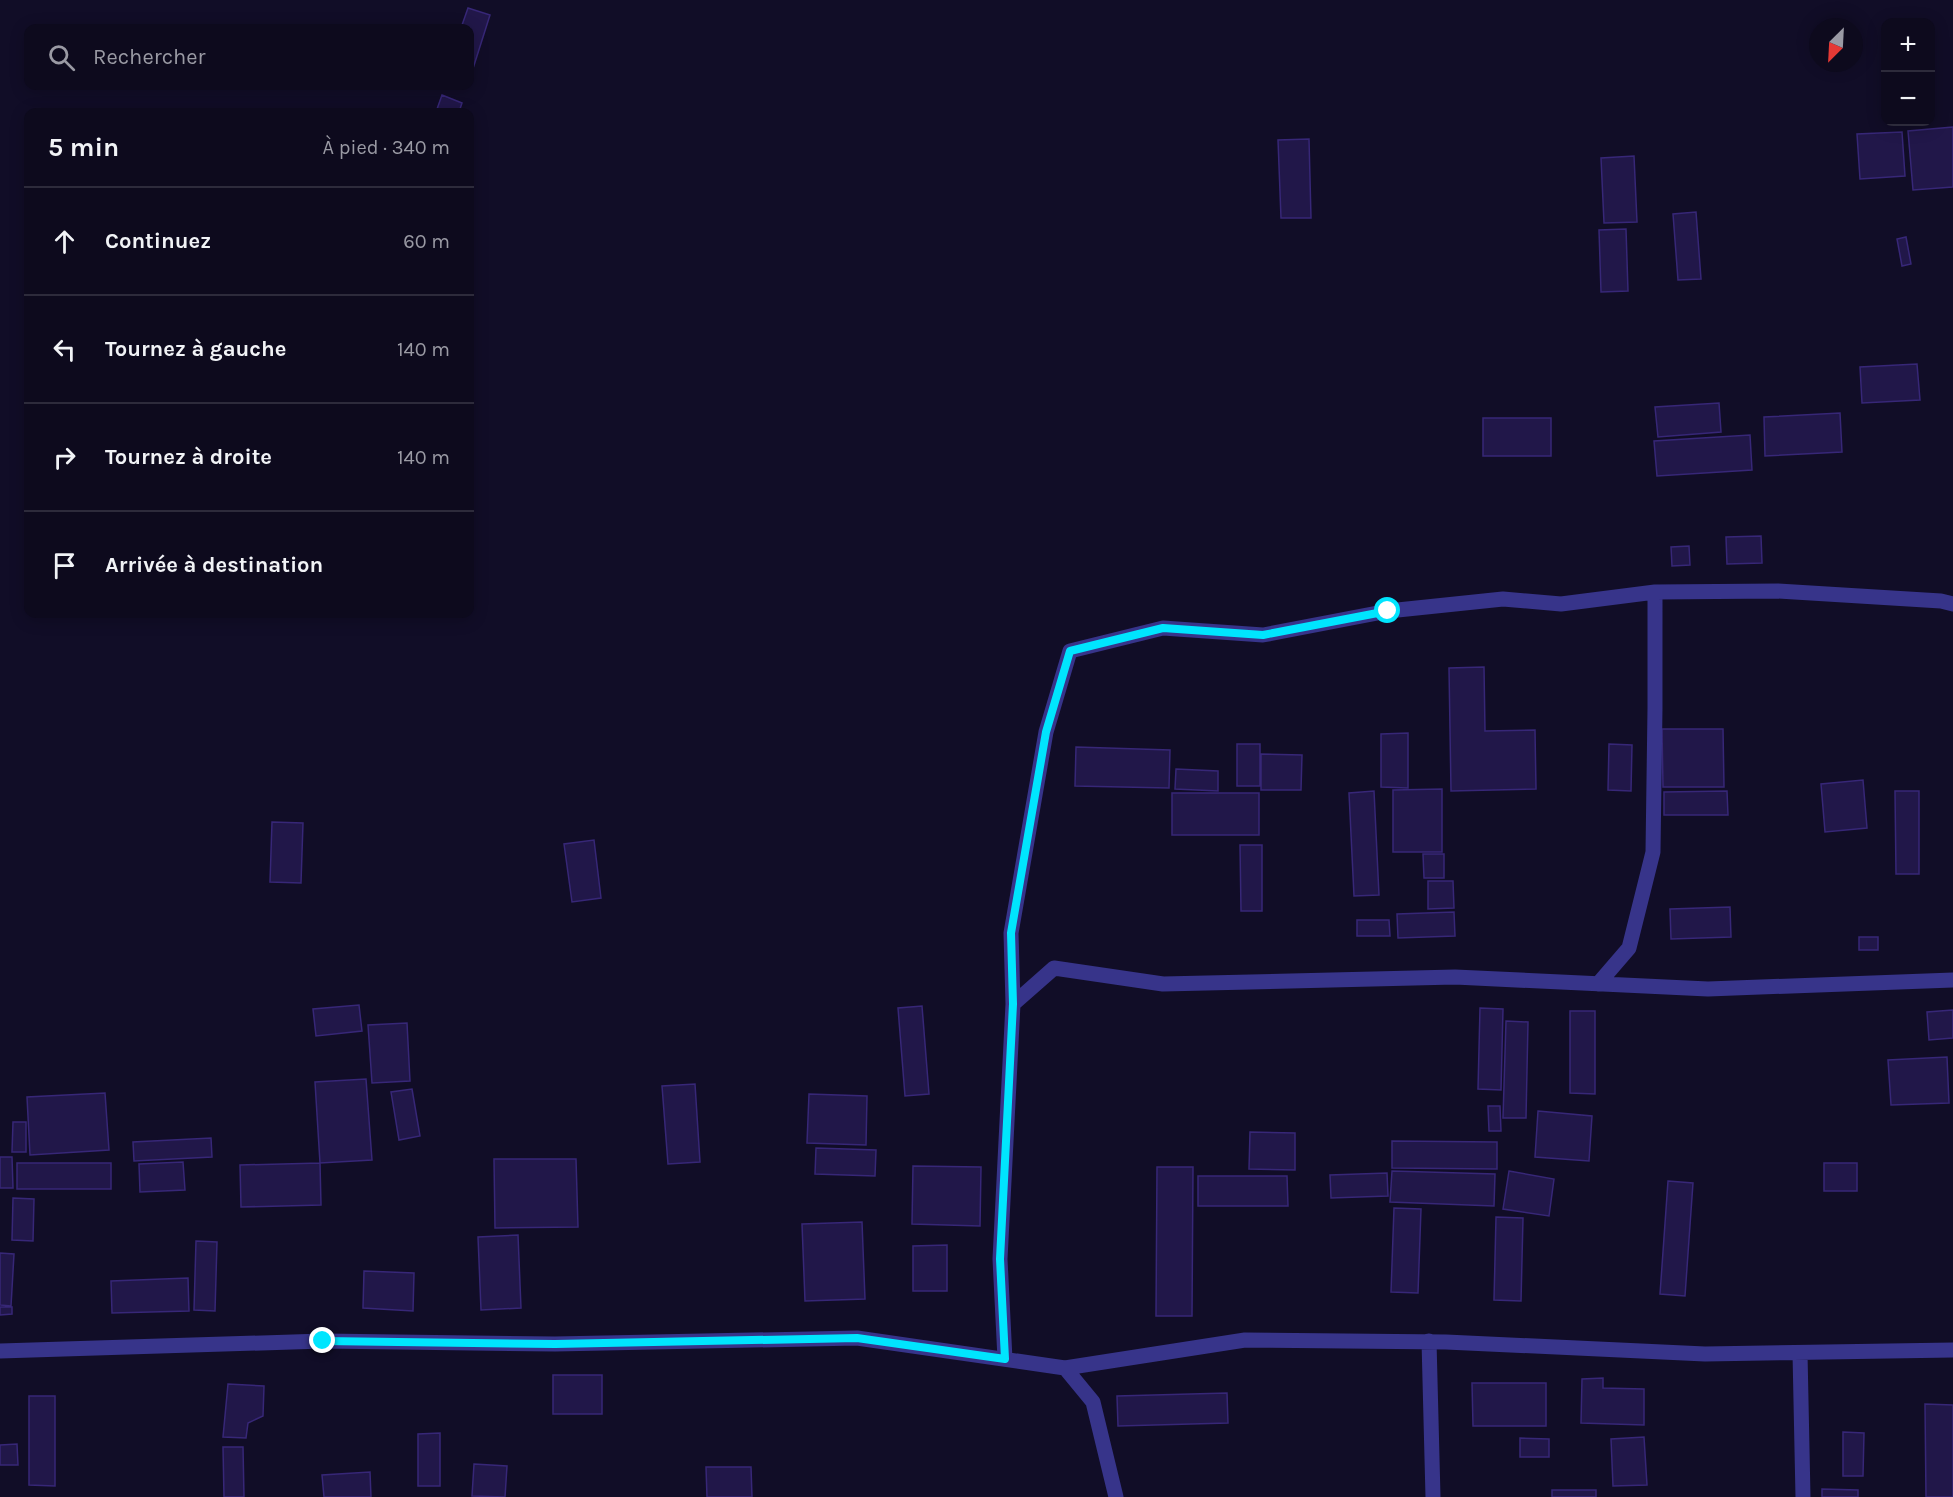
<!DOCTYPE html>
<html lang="fr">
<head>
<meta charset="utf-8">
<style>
  :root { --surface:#0d0a1d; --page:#1b182a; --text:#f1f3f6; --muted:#9a9aa4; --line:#2d2b3b }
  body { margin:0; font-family:Karla,sans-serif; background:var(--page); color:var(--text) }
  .controls { position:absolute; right:18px; top:18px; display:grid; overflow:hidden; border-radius:12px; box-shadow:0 3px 15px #0003 }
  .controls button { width:54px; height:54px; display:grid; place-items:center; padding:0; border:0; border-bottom:2px solid var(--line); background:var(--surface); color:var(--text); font:30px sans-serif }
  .compass { position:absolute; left:1809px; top:18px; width:54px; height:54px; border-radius:50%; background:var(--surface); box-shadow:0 3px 15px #0003; rotate:204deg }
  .stop { position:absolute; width:18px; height:18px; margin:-14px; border:4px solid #00e5fe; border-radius:50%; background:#fff }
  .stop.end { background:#00e5fe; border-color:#fff; box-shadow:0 2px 6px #0008 }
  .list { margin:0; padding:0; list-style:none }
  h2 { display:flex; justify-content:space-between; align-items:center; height:78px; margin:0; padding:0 24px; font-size:26px }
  h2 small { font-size:20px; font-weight:400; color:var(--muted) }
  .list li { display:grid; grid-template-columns:39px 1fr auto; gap:18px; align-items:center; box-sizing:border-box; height:108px; padding:0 24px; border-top:2px solid var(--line) }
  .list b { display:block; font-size:22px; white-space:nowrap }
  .list em { font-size:20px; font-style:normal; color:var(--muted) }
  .icon { flex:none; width:33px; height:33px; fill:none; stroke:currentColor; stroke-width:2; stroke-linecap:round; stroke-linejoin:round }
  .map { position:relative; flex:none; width:1953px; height:1497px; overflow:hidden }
  .search { position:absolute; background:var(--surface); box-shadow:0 3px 15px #0003; left:24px; top:24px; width:450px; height:66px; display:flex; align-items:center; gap:15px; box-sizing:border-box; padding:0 21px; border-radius:12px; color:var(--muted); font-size:22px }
  .panel { position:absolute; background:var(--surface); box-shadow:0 3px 15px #0003; left:24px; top:108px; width:450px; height:510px; border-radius:12px }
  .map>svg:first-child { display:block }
</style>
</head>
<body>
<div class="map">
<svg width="1953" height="1497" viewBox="0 0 1953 1497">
  <rect width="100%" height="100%" fill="#110d27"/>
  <path fill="#211749" stroke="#372777" stroke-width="1.5" d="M468,8L490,15L470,78V28H461Z
    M442,95L462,103L459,112H436Z
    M1953,127V187L1913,190L1908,131Z
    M1902,132L1905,176L1860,179L1857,134Z
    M1309,139L1311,218H1281L1278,140Z
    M1634,156L1637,222L1604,223L1601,158Z
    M1696,212L1701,279L1678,280L1673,214Z
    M1626,229L1628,291L1601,292L1599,230Z
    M1906,237L1911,264L1902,266L1897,239Z
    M1917,364L1920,400L1862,403L1860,367Z
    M1719,403L1721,432L1658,437L1655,407Z
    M1840,413L1842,452L1765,456L1764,417Z
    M1483,418H1551V456H1483Z
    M1750,435L1752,470L1657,476L1654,441Z
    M1761,536L1762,563L1727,564L1726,537Z
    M1689,546L1690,565L1672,566L1671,547Z
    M1484,667L1485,731L1535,730L1536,789L1451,791L1449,668Z
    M1662,729H1723L1724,787H1663Z
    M1408,733V788L1381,787V734Z
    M1237,744H1260V786H1237Z
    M1609,744L1632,745L1631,791L1608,790Z
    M1076,747L1170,750L1169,788L1075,786Z
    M1261,754L1302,755L1301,790H1261Z
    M1176,769L1218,771V791L1175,789Z
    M1863,780L1867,828L1825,832L1821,784Z
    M1442,789V852H1393V790Z
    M1374,791L1379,895L1354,896L1349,793Z
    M1727,791L1728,815H1664V792Z
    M1895,791H1919V874H1896Z
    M1172,793H1259V835H1172Z
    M272,822L303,823L301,883L270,882Z
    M594,840L601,898L572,902L564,844Z
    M1240,845H1262V911H1241Z
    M1423,854H1444V878H1424Z
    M1428,881H1453L1454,908L1428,909Z
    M1730,907L1731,937L1671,939L1670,909Z
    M1454,912L1455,936L1398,938L1397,914Z
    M1357,920H1389L1390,936H1357Z
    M1859,937H1878V950H1859Z
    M359,1005L362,1031L316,1036L313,1009Z
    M922,1006L929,1094L905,1096L898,1008Z
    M1480,1008L1503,1009L1501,1090L1478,1089Z
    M1953,1010V1038L1929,1040L1927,1012Z
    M1570,1011H1595V1094L1570,1093Z
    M1506,1021L1528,1022L1526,1118H1503Z
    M407,1023L410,1081L372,1083L368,1025Z
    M1947,1057L1949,1103L1891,1105L1888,1060Z
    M366,1079L372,1160L320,1163L315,1082Z
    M695,1084L700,1162L668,1164L662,1086Z
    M412,1089L420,1136L399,1140L391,1092Z
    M105,1093L109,1150L30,1155L27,1097Z
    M809,1094L867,1096L866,1145L807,1143Z
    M1488,1106H1500L1501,1131H1489Z
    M1538,1111L1592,1116L1589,1161L1535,1157Z
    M13,1122H26V1152H12Z
    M1250,1132L1295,1133V1170L1249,1169Z
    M211,1138L212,1157L134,1161L133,1142Z
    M1392,1141L1497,1142V1169L1392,1168Z
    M816,1148L876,1150L875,1176L815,1174Z
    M0,1157H12L13,1188H0Z
    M494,1159H576L578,1227L495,1228Z
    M183,1162L185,1190L140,1192L139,1164Z
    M17,1163H111V1189H17Z
    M320,1163L321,1205L241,1207L240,1165Z
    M1824,1163H1857V1191H1824Z
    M913,1166L981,1167L980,1226L912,1224Z
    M1157,1167H1193L1192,1316H1156Z
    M1392,1171L1495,1174L1494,1206L1390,1202Z
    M1509,1171L1554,1179L1549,1216L1503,1209Z
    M1387,1173L1388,1196L1331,1198L1330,1175Z
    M1198,1176H1287L1288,1206H1198Z
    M1668,1181L1693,1183L1685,1296L1660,1294Z
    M13,1198L34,1199L33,1241L12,1240Z
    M1394,1208L1421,1209L1418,1293L1391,1292Z
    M1496,1217L1523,1218L1521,1301L1494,1300Z
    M862,1222L865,1299L805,1301L802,1224Z
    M518,1235L521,1308L481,1310L478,1237Z
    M196,1241L217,1242L215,1311L194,1310Z
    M947,1245V1291H913V1246Z
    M0,1253L14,1254L11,1306L0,1305Z
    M364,1271L414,1273L413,1311L363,1308Z
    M188,1278L189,1311L112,1313L111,1281Z
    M0,1307H12V1314L0,1315Z
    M553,1375H602V1414H553Z
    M1603,1378V1388L1644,1389V1425L1581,1423L1582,1379Z
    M1472,1383H1546V1426H1473Z
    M228,1384L264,1386L263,1416L248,1423L246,1438L223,1437Z
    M1227,1393L1228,1423L1118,1426L1117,1396Z
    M29,1396H55V1486L29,1485Z
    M1925,1404L1953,1405V1497H1926Z
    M1843,1432L1864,1433L1863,1476H1843Z
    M440,1433V1486H418V1434Z
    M1644,1437L1647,1485L1613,1486L1611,1439Z
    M1520,1438L1549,1439V1457H1520Z
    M17,1444L18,1465H0V1445Z
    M223,1447H243L244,1497H224Z
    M474,1464L507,1466L505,1497L472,1496Z
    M706,1467H751L752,1497H707Z
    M370,1472L371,1497H324L322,1475Z
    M1822,1489L1858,1490V1497H1822Z
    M1552,1490H1596V1497H1552Z"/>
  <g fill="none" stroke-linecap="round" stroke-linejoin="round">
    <path stroke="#37348a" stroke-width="15" d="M1598,984L1629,948L1653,852L1655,708V592
      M1013,1004L1054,968L1163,984L1455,977L1708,989L1953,980
      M1429,1341L1433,1497
      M0,1351L323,1341L555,1344L857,1338L1065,1368L1245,1340L1446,1342L1705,1354L1953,1350
      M1800,1353L1803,1497
      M1005,1359L1000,1259L1013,1004L1011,933L1046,732L1070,651L1163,628L1263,635L1388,611L1503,599L1561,604L1655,592L1778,591L1941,601L1953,604
      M1065,1368L1093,1402L1116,1497"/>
  </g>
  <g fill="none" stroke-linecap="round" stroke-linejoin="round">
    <path stroke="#00e5fe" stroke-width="8" d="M323,1341L555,1344L857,1338L1005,1359L1000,1259L1013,1004L1011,933L1046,732L1070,651L1163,628L1263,635L1388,611"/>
  </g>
</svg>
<div class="controls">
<button>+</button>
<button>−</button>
</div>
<svg class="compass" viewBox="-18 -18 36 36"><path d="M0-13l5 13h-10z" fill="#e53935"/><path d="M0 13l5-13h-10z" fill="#9a9aa4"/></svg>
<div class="stop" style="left:1388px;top:611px"></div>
<div class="stop end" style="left:323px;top:1341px"></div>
<div class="search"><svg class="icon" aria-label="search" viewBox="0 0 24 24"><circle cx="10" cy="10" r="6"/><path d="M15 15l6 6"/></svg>Rechercher</div>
<section class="panel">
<h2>5 min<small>À pied · 340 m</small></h2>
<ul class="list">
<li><svg class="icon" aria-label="ahead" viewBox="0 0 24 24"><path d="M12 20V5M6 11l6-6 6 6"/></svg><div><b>Continuez</b></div><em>60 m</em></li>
<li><svg class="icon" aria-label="left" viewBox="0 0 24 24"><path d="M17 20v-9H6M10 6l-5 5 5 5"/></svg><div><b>Tournez à gauche</b></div><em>140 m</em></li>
<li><svg class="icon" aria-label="right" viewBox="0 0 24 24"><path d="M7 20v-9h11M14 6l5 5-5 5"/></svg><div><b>Tournez à droite</b></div><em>140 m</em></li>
<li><svg class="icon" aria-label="arrive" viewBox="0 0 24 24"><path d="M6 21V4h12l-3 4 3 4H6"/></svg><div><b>Arrivée à destination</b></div></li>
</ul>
</section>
</div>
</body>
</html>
